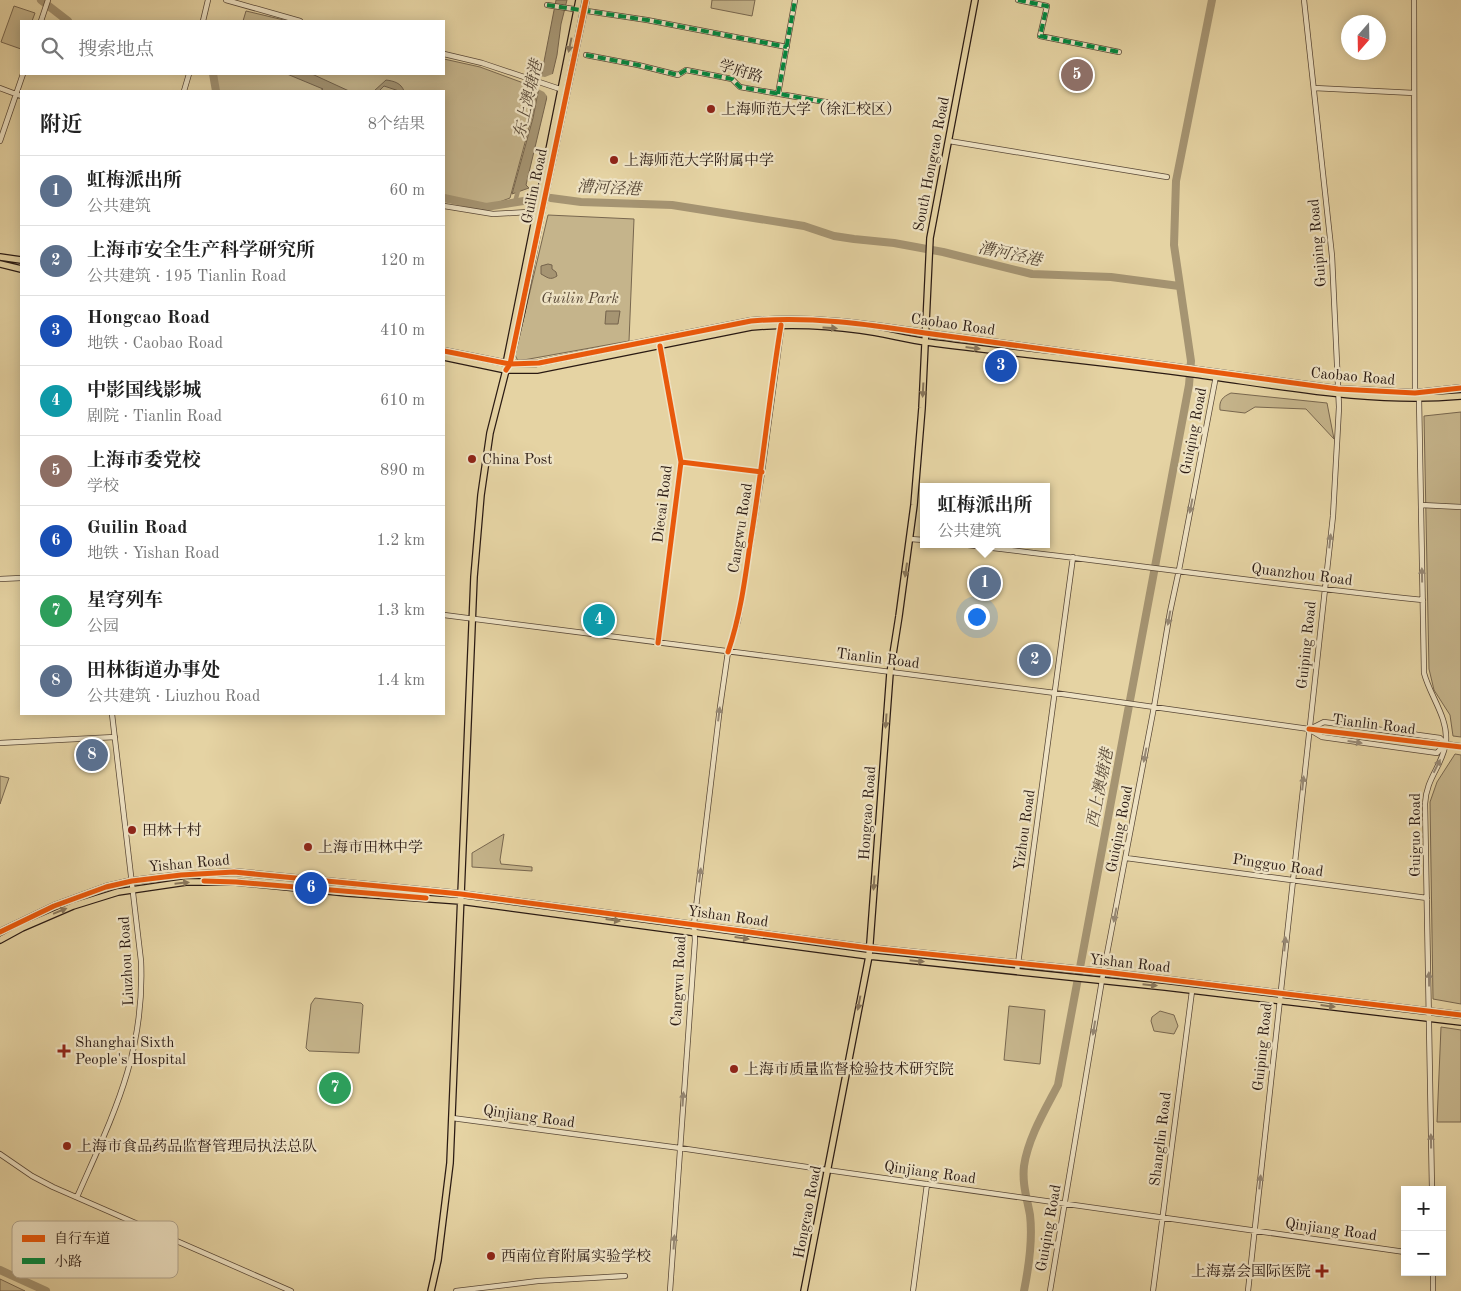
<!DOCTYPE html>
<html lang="zh">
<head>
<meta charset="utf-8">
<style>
  :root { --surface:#fff; --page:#f6f6f6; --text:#222; --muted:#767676; --line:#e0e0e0; --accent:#8f2418 }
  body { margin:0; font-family:"Old Standard TT","Noto Serif SC",serif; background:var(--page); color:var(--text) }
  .controls { position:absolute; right:15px; bottom:15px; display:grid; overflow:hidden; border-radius:0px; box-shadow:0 2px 12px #0003 }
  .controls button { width:45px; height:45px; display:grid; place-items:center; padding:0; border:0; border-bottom:1px solid var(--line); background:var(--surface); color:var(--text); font:25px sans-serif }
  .compass { position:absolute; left:1341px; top:15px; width:45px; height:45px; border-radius:50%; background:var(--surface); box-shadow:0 2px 12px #0003; rotate:200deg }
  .you { position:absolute; left:976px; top:616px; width:18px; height:18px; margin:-12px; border:4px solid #fff; border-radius:50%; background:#1a73e8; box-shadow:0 0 0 8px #1a73e833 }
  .badge { display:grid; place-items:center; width:32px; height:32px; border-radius:50%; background:var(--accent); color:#fff; font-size:16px; font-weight:700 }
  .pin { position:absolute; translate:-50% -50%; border:2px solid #fff; box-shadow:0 1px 5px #0006 }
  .popup { position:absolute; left:920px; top:483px; width:130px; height:65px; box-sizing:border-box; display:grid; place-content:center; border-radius:0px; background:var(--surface); filter:drop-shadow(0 1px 4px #0005); font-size:16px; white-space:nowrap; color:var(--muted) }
  .popup b { font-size:19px; color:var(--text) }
  .popup::after { content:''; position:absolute; left:50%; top:100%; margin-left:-10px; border:10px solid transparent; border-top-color:var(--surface) }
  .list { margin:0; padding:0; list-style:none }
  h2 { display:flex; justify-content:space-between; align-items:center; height:65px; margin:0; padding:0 20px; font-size:21px }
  h2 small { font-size:16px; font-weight:400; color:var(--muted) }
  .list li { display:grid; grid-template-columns:32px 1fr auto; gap:15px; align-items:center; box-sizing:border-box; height:70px; padding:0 20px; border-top:1px solid var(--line) }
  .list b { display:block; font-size:19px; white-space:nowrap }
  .list p { margin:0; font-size:16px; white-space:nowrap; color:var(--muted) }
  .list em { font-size:16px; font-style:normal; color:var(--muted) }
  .icon { flex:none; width:28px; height:28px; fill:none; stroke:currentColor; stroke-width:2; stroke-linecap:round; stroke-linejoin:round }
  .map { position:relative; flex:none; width:1461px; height:1291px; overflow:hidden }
  .search { position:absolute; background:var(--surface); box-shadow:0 2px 12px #0003; left:20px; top:20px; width:425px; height:55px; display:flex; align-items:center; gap:12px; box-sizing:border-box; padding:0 18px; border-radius:0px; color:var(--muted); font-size:19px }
  .panel { position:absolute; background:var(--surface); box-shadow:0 2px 12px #0003; left:20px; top:90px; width:425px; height:625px; border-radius:0px }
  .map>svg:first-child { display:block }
</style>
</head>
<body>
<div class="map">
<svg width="1461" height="1291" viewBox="0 0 1461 1291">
  <rect width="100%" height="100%" fill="#e5d3a3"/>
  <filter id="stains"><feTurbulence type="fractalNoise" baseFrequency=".004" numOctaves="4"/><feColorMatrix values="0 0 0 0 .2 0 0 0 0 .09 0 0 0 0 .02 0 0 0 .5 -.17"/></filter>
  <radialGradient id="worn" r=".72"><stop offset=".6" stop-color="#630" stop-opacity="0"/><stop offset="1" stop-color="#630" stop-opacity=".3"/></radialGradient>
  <path fill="#c5b48b" stroke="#78674f" d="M712,0H755L752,16L711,8Z
    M14,6L35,13L32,21H21V49L1,42Z
    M246,11L288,21H243Z
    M444,59L480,67L537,88L533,113L510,198L486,207L444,198V91H216L213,74H444Z
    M548,215L634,219L629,341L518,361L515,355Z
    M1231,393L1327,403L1334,439L1306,409L1255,407L1245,413L1220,410C1219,401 1222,397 1231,393Z
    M1461,412V737L1453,736L1450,715L1434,690L1429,669L1424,416Z
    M1455,754L1461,755V1004L1433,999L1430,802L1437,782Z
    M0,776L9,778L0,804Z
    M504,834L500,860L501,864L532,867V871L472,867V853Z
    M315,998L361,1003L363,1005L359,1053L309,1051L306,1048L311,1004Z
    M1009,1006L1045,1010L1040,1064L1004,1060Z
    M1160,1011L1174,1015L1178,1026L1174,1034L1154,1031L1151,1021L1152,1017Z
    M1441,1027L1461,1030V1122H1437Z
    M0,1279L25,1291H0Z"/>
  <path fill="#a59472" stroke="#74634c" d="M556,0H567L561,24L557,55L526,185L529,188L512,194L533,118Z
    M287,74H312L349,91H320L323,89Z
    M386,80C394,81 401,83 404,91H399L384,86L379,91H374Z
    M548,264L552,265V269L556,272L557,276C550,281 547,277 541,274V266Z
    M606,311H620L618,324H605Z"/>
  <path fill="#e5d3a3" d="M555,73L548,101L547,96L544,92L536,88L539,76L545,77Z"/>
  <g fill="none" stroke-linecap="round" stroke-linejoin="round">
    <path stroke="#a59472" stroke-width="4.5" d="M515,202L519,187"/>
    <path stroke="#a59472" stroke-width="8" d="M41,0L68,21
      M213,74L216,91
      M444,198L486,207L530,200
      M551,198L581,202L672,205L804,226L834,236L854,239L894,243L943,252L1032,274L1111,277L1179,286
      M0,1270L46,1291
      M1024,1291C1029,1266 1033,1240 1030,1215C1027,1198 1022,1184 1024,1166C1028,1138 1045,1110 1058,1085L1189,385L1191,361L1174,245L1176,181L1212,0"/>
    <defs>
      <path id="minor" d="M226,0L300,21
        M1018,0L1047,6L1040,36L1119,52
        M1414,0L1415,393
        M547,5L647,20L787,47
        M41,21L48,0
        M203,21L208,0
        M444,54L482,63L563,90
        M586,55L638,65L678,75L686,70L732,79L740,87L831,103
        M0,88L21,96
        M1314,88L1414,93
        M184,91L189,74
        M778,94L795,0
        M0,141L23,74
        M949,141L1167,177
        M444,206L493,214L528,212L539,209
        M1419,398L1424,673C1430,696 1448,717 1446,742C1443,765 1426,778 1425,804L1432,1190
        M681,462L762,472
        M1421,505L1461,507
        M910,539L924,540
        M959,544C1114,562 1268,584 1423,600
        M0,579L21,578
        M444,615L1055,693L1309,729L1437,744
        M658,643L681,462L660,343
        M1310,729L1324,722L1440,738L1446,744L1461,746
        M1312,731L1322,737L1437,753L1444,745
        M0,743L115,737
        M1126,858L1427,898
        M1017,971L1073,557
        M452,1118L680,1148L827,1170L1405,1252
        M0,1154L32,1176L53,1187L291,1291
        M77,1197C113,1115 145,1054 141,961L112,714
        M456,1291L538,1281L625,1276
        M670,1291L695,940L694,924L720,707L728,652L738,621L742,598L762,472L782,323
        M913,1291L927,1184
        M1050,1291L1102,980L1154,707L1170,612L1179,570L1216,376
        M1153,1291L1192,991
        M1248,1291L1333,516L1339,407L1332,256L1304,0
        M1433,1291V1272"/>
      <path id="major" d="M0,257L21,260
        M0,264L21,269
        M444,351L510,364L539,363L751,321C810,316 867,324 925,333L1338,389L1415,393L1461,388
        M444,357L506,370H537L751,327C787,324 824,325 860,330C883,333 905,339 927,342C1016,354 1105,362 1194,374C1282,386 1372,404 1461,396
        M509,366L522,310L542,209L586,0
        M0,932L54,906L106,887L132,881L181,875L234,872L461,894L869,948L1104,972L1461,1015
        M0,940L22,928L73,906L118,892L186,882H236L347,893L460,901L869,956L1165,987L1461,1022
        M431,1291L438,1260L450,1163L474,577L481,495L490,433L506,370V364L579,0
        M804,1291L869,956L890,673L899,616L914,505L922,408L930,238L975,0"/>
    </defs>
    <use href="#minor" stroke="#594837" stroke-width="6"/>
    <use href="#major" stroke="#2a1a13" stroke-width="8"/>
    <use href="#minor" stroke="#eee2c3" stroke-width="4.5"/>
    <use href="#major" stroke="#e5d3a3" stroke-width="5.5"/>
    <path stroke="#00873e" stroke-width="4" stroke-dasharray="8 4" stroke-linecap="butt" d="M1018,0L1047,6L1040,36L1119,52
      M547,5L647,20L787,47
      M586,55L638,65L678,75L686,70L732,79L740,87L831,103
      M778,94L795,0"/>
    <defs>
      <path id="cycleway" d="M444,351L510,364L539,363L751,321C810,316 867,324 925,333L1338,389L1415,393L1461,388
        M506,370L510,364L586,0
        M681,462L762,472
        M658,643L681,462L660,346
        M728,652C740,617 745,580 750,544C762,471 769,398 781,325
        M1309,729L1461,747
        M204,881L236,882L426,898
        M0,932L54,906L106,887L132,881L181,875L234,872L461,894L869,948L1104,972L1461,1015"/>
    </defs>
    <use href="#cycleway" stroke="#eee2c3" stroke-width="8"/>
    <use href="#cycleway" stroke="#e8590c" stroke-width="5"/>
  </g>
  <defs><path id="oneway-solid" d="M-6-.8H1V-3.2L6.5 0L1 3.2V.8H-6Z" transform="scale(1.25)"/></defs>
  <g fill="#88765b">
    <use href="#oneway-solid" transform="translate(570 45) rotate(102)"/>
    <use href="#oneway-solid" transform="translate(830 328) rotate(4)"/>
    <use href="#oneway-solid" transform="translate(973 348) rotate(7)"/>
    <use href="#oneway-solid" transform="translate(923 390) rotate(93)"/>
    <use href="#oneway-solid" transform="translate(906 570) rotate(98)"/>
    <use href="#oneway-solid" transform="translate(886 721) rotate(94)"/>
    <use href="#oneway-solid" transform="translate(182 883) rotate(-6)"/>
    <use href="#oneway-solid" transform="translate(874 883) rotate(94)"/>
    <use href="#oneway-solid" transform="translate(60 911) rotate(-22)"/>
    <use href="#oneway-solid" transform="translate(613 920) rotate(8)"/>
    <use href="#oneway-solid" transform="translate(742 938) rotate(8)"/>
    <use href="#oneway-solid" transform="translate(917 961) rotate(6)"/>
    <use href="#oneway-solid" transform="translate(1150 985) rotate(6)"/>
    <use href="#oneway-solid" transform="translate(859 1003) rotate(101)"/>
    <use href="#oneway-solid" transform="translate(1328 1006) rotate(7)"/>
  </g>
  <g fill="#968874">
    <use href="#oneway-solid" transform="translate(1191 506) rotate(101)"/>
    <use href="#oneway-solid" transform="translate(1330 541) rotate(-84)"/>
    <use href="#oneway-solid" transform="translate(1422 575) rotate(-91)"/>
    <use href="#oneway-solid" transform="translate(1169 618) rotate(100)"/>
    <use href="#oneway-solid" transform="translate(719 714) rotate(-83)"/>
    <use href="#oneway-solid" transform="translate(1355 742) rotate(8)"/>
    <use href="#oneway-solid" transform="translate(1145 755) rotate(101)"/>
    <use href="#oneway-solid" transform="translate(1437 766) rotate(-63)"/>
    <use href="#oneway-solid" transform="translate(1303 783) rotate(-84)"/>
    <use href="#oneway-solid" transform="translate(700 875) rotate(-83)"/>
    <use href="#oneway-solid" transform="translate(1115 915) rotate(101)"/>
    <use href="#oneway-solid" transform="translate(1285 944) rotate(-84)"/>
    <use href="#oneway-solid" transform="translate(1429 979) rotate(-91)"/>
    <use href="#oneway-solid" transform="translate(1094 1028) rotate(99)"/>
    <use href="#oneway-solid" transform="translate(683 1099) rotate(-86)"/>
    <use href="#oneway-solid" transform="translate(1431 1141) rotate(-91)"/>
    <use href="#oneway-solid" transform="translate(1260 1182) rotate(-84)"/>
    <use href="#oneway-solid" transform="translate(674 1242) rotate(-86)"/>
  </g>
  <g fill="#8f2418" stroke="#eee2c3" stroke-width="2">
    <circle cx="711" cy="109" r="5"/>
    <circle cx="614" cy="160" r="5"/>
    <circle cx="472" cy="459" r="5"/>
    <circle cx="132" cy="830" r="5"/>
    <circle cx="308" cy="847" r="5"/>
    <path d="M61.5 1043.5h5v5h5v5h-5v5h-5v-5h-5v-5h5z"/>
    <circle cx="734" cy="1069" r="5"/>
    <circle cx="67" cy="1146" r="5"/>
    <circle cx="491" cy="1256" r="5"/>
    <path d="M1319.5 1263.5h5v5h5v5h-5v5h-5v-5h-5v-5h5z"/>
  </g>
  <g text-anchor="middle" stroke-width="4.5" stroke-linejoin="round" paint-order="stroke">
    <g font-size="15" fill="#2a1a13" stroke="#eee2c3">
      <text transform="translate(741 71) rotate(17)" y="5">学府路</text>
      <text transform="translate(931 164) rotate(-79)" y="5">South Hongcao Road</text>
      <text transform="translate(534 186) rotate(-78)" y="5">Guilin Road</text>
      <text transform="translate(1317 243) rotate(-95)" y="5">Guiping Road</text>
      <text transform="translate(953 324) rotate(8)" y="5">Caobao Road</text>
      <text transform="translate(1353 376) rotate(5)" y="5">Caobao Road</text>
      <text transform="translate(1193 431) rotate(-79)" y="5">Guiqing Road</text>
      <text transform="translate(662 504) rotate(-83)" y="5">Diecai Road</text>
      <text transform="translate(740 528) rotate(-81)" y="5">Cangwu Road</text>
      <text transform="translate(1302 574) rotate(7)" y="5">Quanzhou Road</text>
      <text transform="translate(1306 645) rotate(-84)" y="5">Guiping Road</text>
      <text transform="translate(878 658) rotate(7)" y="5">Tianlin Road</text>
      <text transform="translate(1374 724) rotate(7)" y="5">Tianlin Road</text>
      <text transform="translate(867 813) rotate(-86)" y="5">Hongcao Road</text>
      <text transform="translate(1119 829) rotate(-79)" y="5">Guiqing Road</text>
      <text transform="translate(1024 830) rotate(-82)" y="5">Yizhou Road</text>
      <text transform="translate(1415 835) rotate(-90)" y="5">Guiguo Road</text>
      <text transform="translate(189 863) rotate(-5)" y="5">Yishan Road</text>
      <text transform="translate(1278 865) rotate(8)" y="5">Pingguo Road</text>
      <text transform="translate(728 916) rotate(8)" y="5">Yishan Road</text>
      <text transform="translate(126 961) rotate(-93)" y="5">Liuzhou Road</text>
      <text transform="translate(1130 963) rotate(6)" y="5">Yishan Road</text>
      <text transform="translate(678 981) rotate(-87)" y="5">Cangwu Road</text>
      <text transform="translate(1262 1047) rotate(-84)" y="5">Guiping Road</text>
      <text transform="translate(529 1116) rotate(8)" y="5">Qinjiang Road</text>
      <text transform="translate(1160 1139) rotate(-83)" y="5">Shanglin Road</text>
      <text transform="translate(930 1172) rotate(8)" y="5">Qinjiang Road</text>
      <text transform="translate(807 1212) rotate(-79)" y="5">Hongcao Road</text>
      <text transform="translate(1048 1228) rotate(-80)" y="5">Guiqing Road</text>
      <text transform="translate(1331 1229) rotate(8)" y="5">Qinjiang Road</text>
    </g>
    <g font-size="15" fill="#2a1a13" stroke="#eee2c3" text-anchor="start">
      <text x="721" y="114">上海师范大学（徐汇校区）</text>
      <text x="624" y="165">上海师范大学附属中学</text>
      <text x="482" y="464">China Post</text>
      <text x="142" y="835">田林十村</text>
      <text x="318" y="852">上海市田林中学</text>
      <text x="75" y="1047">Shanghai Sixth<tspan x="75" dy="17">People's Hospital</tspan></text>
      <text x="744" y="1074">上海市质量监督检验技术研究院</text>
      <text x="77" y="1151">上海市食品药品监督管理局执法总队</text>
      <text x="501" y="1261">西南位育附属实验学校</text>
      <text x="1311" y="1276" text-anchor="end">上海嘉会国际医院</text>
    </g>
    <g font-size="15" font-style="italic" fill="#584837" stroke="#eee2c3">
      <text x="580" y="303">Guilin Park</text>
    </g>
    <g font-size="16" font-style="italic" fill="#554534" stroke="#eee2c3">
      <text transform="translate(527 99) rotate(-77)" y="6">东上澳塘港</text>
      <text transform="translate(609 187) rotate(3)" y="6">漕河泾港</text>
      <text transform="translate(1010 253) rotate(12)" y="6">漕河泾港</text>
      <text transform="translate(1099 788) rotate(-79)" y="6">西上澳塘港</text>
    </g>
  </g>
  <rect x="12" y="1221" width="166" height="57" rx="8" fill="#eee2c3" stroke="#b3a68e" stroke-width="1"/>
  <rect x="22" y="1235" width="23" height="7" fill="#e8590c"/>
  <rect x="22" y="1258" width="23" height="6" fill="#00873e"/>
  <g font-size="14" fill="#2a1a13">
    <text x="54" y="1243">自行车道</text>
    <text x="54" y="1266">小路</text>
  </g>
  <rect width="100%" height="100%" filter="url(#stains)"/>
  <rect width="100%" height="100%" fill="url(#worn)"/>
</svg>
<div class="controls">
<button>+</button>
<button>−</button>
</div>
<svg class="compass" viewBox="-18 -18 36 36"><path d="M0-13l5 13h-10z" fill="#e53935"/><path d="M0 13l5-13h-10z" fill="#767676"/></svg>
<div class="you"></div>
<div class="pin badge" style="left:985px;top:583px;background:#5c6f8a">1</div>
<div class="popup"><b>虹梅派出所</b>公共建筑</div>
<div class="pin badge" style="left:1035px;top:660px;background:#5c6f8a">2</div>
<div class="pin badge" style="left:1001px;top:366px;background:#1a4fb4">3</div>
<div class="pin badge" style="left:599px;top:620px;background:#0f9aa8">4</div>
<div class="pin badge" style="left:1077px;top:75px;background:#8d6e63">5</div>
<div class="pin badge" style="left:311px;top:888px;background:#1a4fb4">6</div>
<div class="pin badge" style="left:335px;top:1088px;background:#2e9e5b">7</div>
<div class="pin badge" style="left:92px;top:755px;background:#5c6f8a">8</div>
<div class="search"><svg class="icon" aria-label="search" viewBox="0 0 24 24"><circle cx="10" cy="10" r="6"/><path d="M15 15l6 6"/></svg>搜索地点</div>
<section class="panel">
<h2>附近<small>8个结果</small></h2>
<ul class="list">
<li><span class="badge" style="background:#5c6f8a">1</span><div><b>虹梅派出所</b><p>公共建筑</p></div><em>60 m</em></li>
<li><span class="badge" style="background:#5c6f8a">2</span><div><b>上海市安全生产科学研究所</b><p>公共建筑 · 195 Tianlin Road</p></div><em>120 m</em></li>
<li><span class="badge" style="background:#1a4fb4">3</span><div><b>Hongcao Road</b><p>地铁 · Caobao Road</p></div><em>410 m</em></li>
<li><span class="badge" style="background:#0f9aa8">4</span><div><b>中影国线影城</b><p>剧院 · Tianlin Road</p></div><em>610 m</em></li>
<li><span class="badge" style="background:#8d6e63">5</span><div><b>上海市委党校</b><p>学校</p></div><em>890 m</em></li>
<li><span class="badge" style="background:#1a4fb4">6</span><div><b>Guilin Road</b><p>地铁 · Yishan Road</p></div><em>1.2 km</em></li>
<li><span class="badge" style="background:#2e9e5b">7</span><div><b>星穹列车</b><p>公园</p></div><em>1.3 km</em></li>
<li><span class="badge" style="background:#5c6f8a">8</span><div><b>田林街道办事处</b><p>公共建筑 · Liuzhou Road</p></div><em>1.4 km</em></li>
</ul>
</section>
</div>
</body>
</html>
